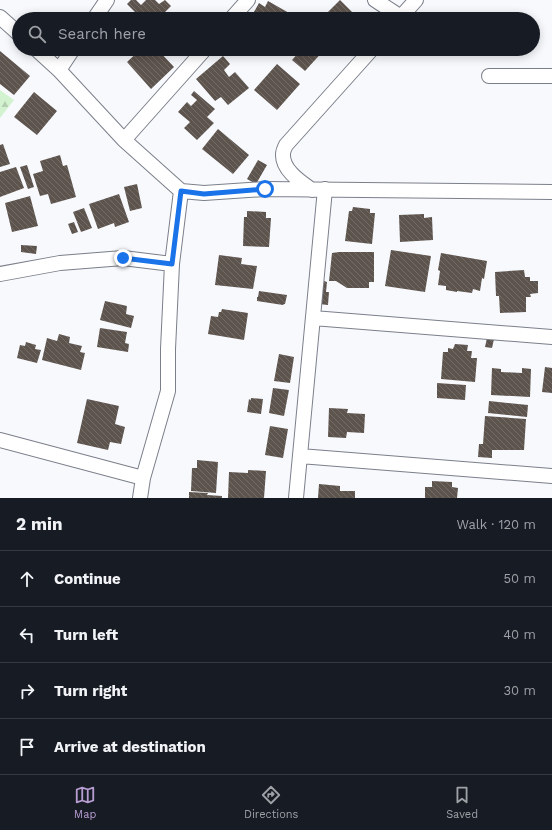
<!DOCTYPE html>
<html lang="en">
<head>
<meta charset="utf-8">
<style>
  :root { --surface:#171b24; --page:#242831; --text:#f1f3f6; --muted:#9ea1a6; --line:#363941; --accent:#b89dd3 }
  body { margin:0; font-family:"Work Sans",sans-serif; background:var(--page); color:var(--text) }
  .stop { position:absolute; width:12px; height:12px; margin:-9px; border:3px solid #1a73e8; border-radius:50%; background:#fff }
  .stop.end { background:#1a73e8; border-color:#fff; box-shadow:0 1px 4px #0008 }
  .list { margin:0; padding:0; list-style:none }
  h2 { display:flex; justify-content:space-between; align-items:center; height:52px; margin:0; padding:0 16px; font-size:17px }
  h2 small { font-size:13px; font-weight:400; color:var(--muted) }
  .list li { display:grid; grid-template-columns:26px 1fr auto; gap:12px; align-items:center; box-sizing:border-box; height:56px; padding:0 16px; border-top:1px solid var(--line) }
  .list b { display:block; font-size:15px; white-space:nowrap }
  .list em { font-size:13px; font-style:normal; color:var(--muted) }
  .icon { flex:none; width:22px; height:22px; fill:none; stroke:currentColor; stroke-width:2; stroke-linecap:round; stroke-linejoin:round }
  .map { position:relative; flex:none; width:552px; height:498px; overflow:hidden }
  .search { position:absolute; background:var(--surface); box-shadow:0 2px 10px #0003; left:12px; right:12px; top:12px; height:44px; display:flex; align-items:center; gap:10px; box-sizing:border-box; padding:0 14px; border-radius:22px; color:var(--muted); font-size:15px }
  .sheet { height:276px; background:var(--surface) }
  nav { display:flex; justify-content:space-around; align-items:center; box-sizing:border-box; height:56px; border-top:1px solid var(--line); background:var(--surface); font-size:11px; color:var(--muted) }
  nav a { display:grid; justify-items:center; gap:2px }
  nav .on { color:var(--accent) }
  .map>svg:first-child { display:block }
</style>
</head>
<body>
<div class="map">
<svg width="552" height="498" viewBox="0 0 552 498">
  <defs>
    <pattern id="forest-firs" width="22" height="20" patternUnits="userSpaceOnUse"><rect width="22" height="20" fill="#d3f2d0"/><path d="M5 1l3.5 6h-7zM16 11l3.5 6h-7z" fill="#b4ceb2"/></pattern>
    <pattern id="building-back-hatch" width="6" height="6" patternUnits="userSpaceOnUse"><rect width="6" height="6" fill="#5e544e"/><path d="M-1 5l2 2M0 0l6 6M5-1l2 2" fill="none" stroke="#746c68"/></pattern>
  </defs>
  <rect width="100%" height="100%" fill="#f7f9fd"/>
  <path fill="url(#forest-firs)" d="M0,90L14,100L0,118Z"/>
  <path fill="url(#building-back-hatch)" d="M131,0H136L141,5L146,0H155L159,4L165,0L171,6L158,19H142L127,4Z
    M340,0L359,19H321Z
    M268,1L296,17L295,19H250L259,3L265,7Z
    M141,49H157L174,67L151,89L127,62Z
    M174,49H188L182,56Z
    M302,49H325L305,71L292,60Z
    M0,51L30,76L14,95L0,84Z
    M223,56L230,64L224,70L229,77L235,72L249,88L228,105L221,97L215,101L196,79Z
    M277,64L300,84L277,110L254,90Z
    M194,91L215,109L207,117L214,123L197,140L184,128L190,122L178,112L187,102L191,106L197,100L191,95Z
    M34,92L57,111L37,135L14,117Z
    M218,129L249,155L233,174L202,149Z
    M3,144L10,164L0,167V145Z
    M60,155L63,166L67,165L76,197L51,204L48,194L40,196L33,174L43,171L40,161Z
    M258,160L267,165L256,184L247,179Z
    M27,165L34,187L28,189L20,167Z
    M16,167L24,188L0,197V172Z
    M137,184L142,208L130,211L124,187Z
    M119,194L129,222L115,227L114,223L98,229L89,204Z
    M30,196L38,226L12,232L5,203Z
    M353,207L370,209V213H375L372,244L345,241L349,211H352Z
    M84,208L92,228L81,232L73,212Z
    M247,211L266,212V218H271L269,247L243,246L244,217H247Z
    M424,214V218L432,217L433,240L400,242L399,215Z
    M74,222L78,232L72,234L68,224Z
    M21,245L37,246L36,254L21,252Z
    M391,250L431,256L425,292L385,286Z
    M339,252H374V282H369V288H347L336,281H329L332,253Z
    M441,253L487,261L484,279L482,278L480,291L473,289L472,293L457,291V292L446,290V286L438,285L440,271L438,270Z
    M219,255L242,258L241,264L257,266L253,289L215,285Z
    M524,270L525,277H530V281H538V293L530,294L531,297H526V312L500,313L499,296H496L495,272Z
    M321,280L327,282L326,292H329L328,305L319,304Z
    M259,291L287,295L285,304H284L283,305L257,301V297H258Z
    M105,301L127,306L126,314L134,316L131,328L100,320Z
    M222,309L248,313L244,340L208,334L211,316L218,317L219,312H221Z
    M100,328L127,332L125,343L129,344L128,352L97,347Z
    M59,334L70,337L69,343L82,346L80,352L85,353L81,370L42,360L47,338L57,341Z
    M487,338L494,339L492,348L485,347Z
    M26,342L36,345L35,349L41,350L37,363L17,358L20,345L25,346Z
    M455,344L468,345L467,351H472L471,358H477L475,382L441,379L443,352H448V348L453,349Z
    M279,354L294,357L290,383L274,381Z
    M545,367L552,368V393L542,392Z
    M492,368L501,369V372L522,373V368L531,369L530,397L491,395Z
    M437,383L466,385L465,400L437,398Z
    M273,388L289,390L284,416L269,413Z
    M251,398L263,399L261,414L247,412L249,399L251,400Z
    M87,399L119,406L115,424L125,427L121,444L110,442L108,450L77,443Z
    M489,401L528,405L527,417L488,413Z
    M329,408L348,409L347,413L365,414L364,433L347,432L346,438L328,437Z
    M485,416L526,419L524,450H492V458L478,457L479,444H483Z
    M270,426L288,429L283,458L265,455Z
    M197,460L218,462L216,493L191,491L192,468H197Z
    M248,470L266,471L264,498H228L229,472L248,473Z
    M432,481L452,482V487L458,488L457,498H425V487H432Z
    M319,484L340,486V491H355V498H318Z
    M189,492L208,493L207,495L222,496V498H189Z"/>
  <g fill="none" stroke-linecap="round" stroke-linejoin="round">
    <defs>
      <path id="street" d="M375,0L401,17
        M0,17L19,34
        M94,19L107,0
        M231,19L248,0
        M399,19L416,0
        M36,49L59,70L124,140L181,191L204,193L265,189L552,192
        M59,70L73,49
        M489,76H552
        M124,140L205,49
        M312,190C301,182 282,170 283,154C283,151 285,147 286,145L372,49
        M0,274L60,263L123,258L172,264
        M313,318L552,337
        M0,440L143,478
        M300,456L552,476
        M140,498L143,478L168,391V349L172,264L181,191
        M296,498L325,189"/>
    </defs>
    <use href="#street" stroke="#7b7f8a" stroke-width="16"/>
    <use href="#street" stroke="#fff" stroke-width="14"/>
  </g>
  <g fill="none" stroke-linecap="round" stroke-linejoin="round">
    <path stroke="#1a73e8" stroke-width="5" d="M123,258L172,264L181,191L204,194L265,189"/>
  </g>
</svg>
<div class="stop" style="left:265px;top:189px"></div>
<div class="stop end" style="left:123px;top:258px"></div>
<div class="search"><svg class="icon" aria-label="search" viewBox="0 0 24 24"><circle cx="10" cy="10" r="6"/><path d="M15 15l6 6"/></svg>Search here</div>
</div>
<section class="sheet">
<h2>2 min<small>Walk · 120 m</small></h2>
<ul class="list">
<li><svg class="icon" aria-label="ahead" viewBox="0 0 24 24"><path d="M12 20V5M6 11l6-6 6 6"/></svg><div><b>Continue</b></div><em>50 m</em></li>
<li><svg class="icon" aria-label="left" viewBox="0 0 24 24"><path d="M17 20v-9H6M10 6l-5 5 5 5"/></svg><div><b>Turn left</b></div><em>40 m</em></li>
<li><svg class="icon" aria-label="right" viewBox="0 0 24 24"><path d="M7 20v-9h11M14 6l5 5-5 5"/></svg><div><b>Turn right</b></div><em>30 m</em></li>
<li><svg class="icon" aria-label="arrive" viewBox="0 0 24 24"><path d="M6 21V4h12l-3 4 3 4H6"/></svg><div><b>Arrive at destination</b></div></li>
</ul>
</section>
<nav>
<a class="on"><svg class="icon" aria-label="map" viewBox="0 0 24 24"><path d="M3 6l6-2 6 2 6-2v14l-6 2-6-2-6 2zM9 4v14M15 6v14"/></svg>Map</a>
<a><svg class="icon" aria-label="directions" viewBox="0 0 24 24"><path d="M12 3l9 9-9 9-9-9zM9 14v-3h6M13 9l2 2-2 2"/></svg>Directions</a>
<a><svg class="icon" aria-label="saved" viewBox="0 0 24 24"><path d="M7 4h10v16l-5-4-5 4z"/></svg>Saved</a>
</nav>
</body>
</html>
